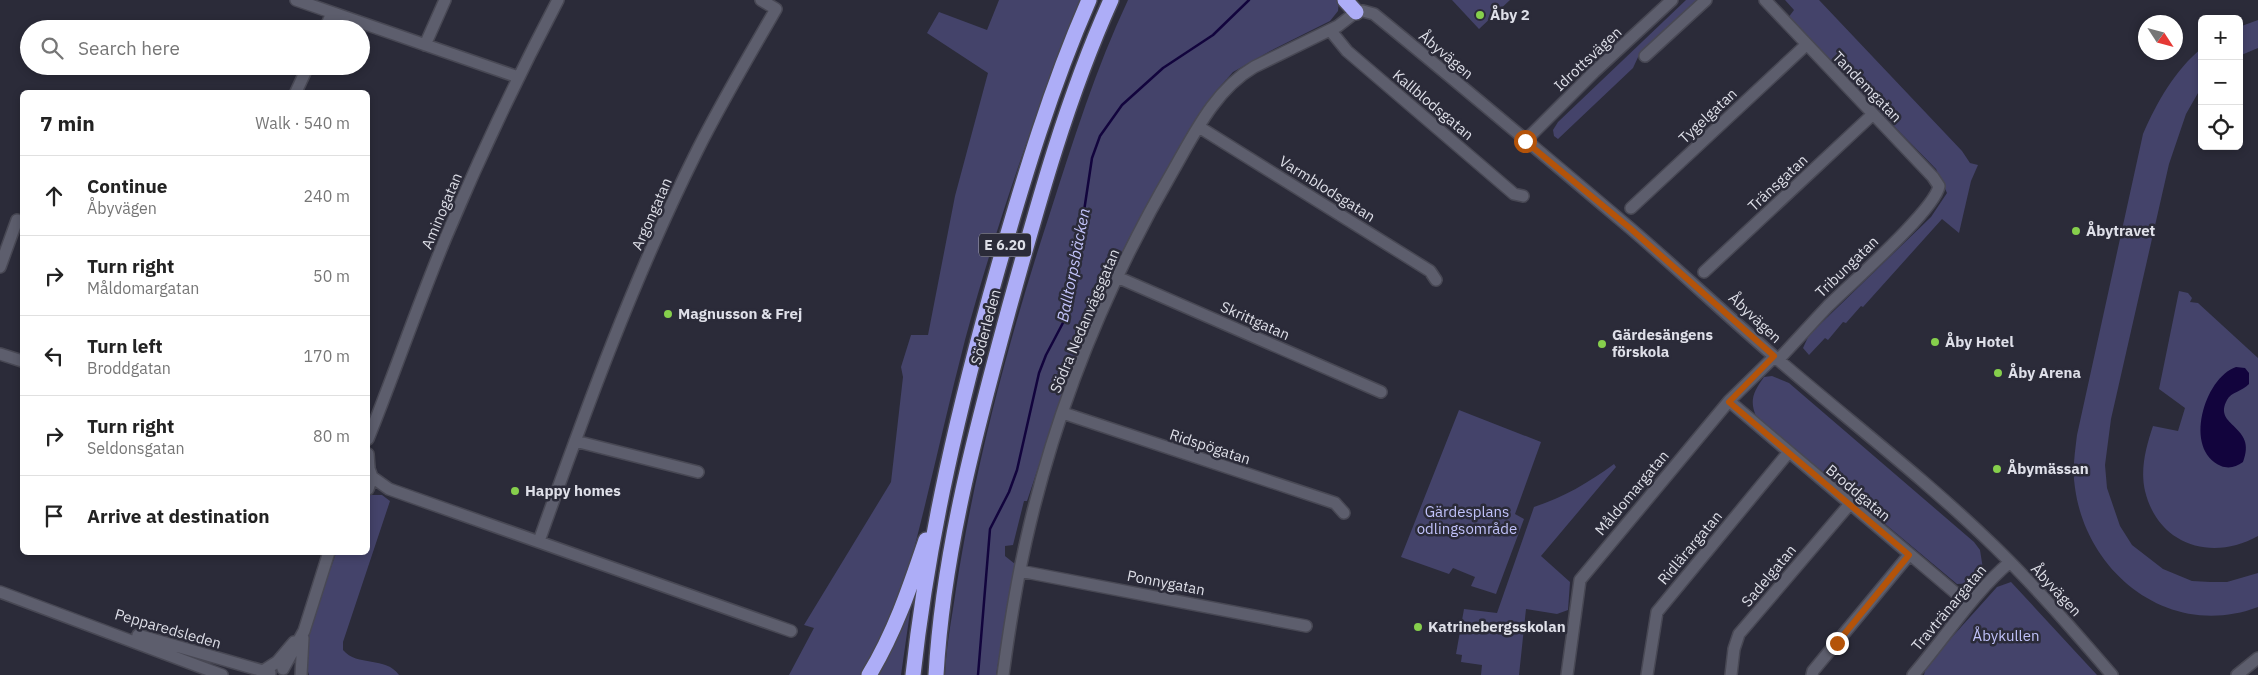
<!DOCTYPE html>
<html lang="en">
<head>
<meta charset="utf-8">
<style>
  :root { --surface:#fff; --page:#f2f2f2; --text:#222; --muted:#767676; --line:#e0e0e0 }
  body { margin:0; font-family:"IBM Plex Sans",sans-serif; background:var(--page); color:var(--text) }
  .controls { position:absolute; right:15px; top:15px; display:grid; overflow:hidden; border-radius:8px; box-shadow:0 2px 8px #0003 }
  .controls button { width:45px; height:45px; display:grid; place-items:center; padding:0; border:0; border-bottom:1px solid var(--line); background:var(--surface); color:var(--text); font:25px sans-serif }
  .compass { position:absolute; left:2138px; top:15px; width:45px; height:45px; border-radius:50%; background:var(--surface); box-shadow:0 2px 8px #0003; rotate:126deg }
  .stop { position:absolute; width:15px; height:15px; margin:-11px; border:4px solid #b45309; border-radius:50%; background:#fff }
  .stop.end { background:#b45309; border-color:#fff; box-shadow:0 1px 5px #0008 }
  .list { margin:0; padding:0; list-style:none }
  h2 { display:flex; justify-content:space-between; align-items:center; height:65px; margin:0; padding:0 20px; font-size:21px }
  h2 small { font-size:16px; font-weight:400; color:var(--muted) }
  .list li { display:grid; grid-template-columns:32px 1fr auto; gap:15px; align-items:center; box-sizing:border-box; height:80px; padding:0 20px; border-top:1px solid var(--line) }
  .list b { display:block; font-size:19px; white-space:nowrap }
  .list p { margin:0; font-size:16px; white-space:nowrap; color:var(--muted) }
  .list em { font-size:16px; font-style:normal; color:var(--muted) }
  .icon { flex:none; width:28px; height:28px; fill:none; stroke:currentColor; stroke-width:2; stroke-linecap:round; stroke-linejoin:round }
  .map { position:relative; flex:none; width:2258px; height:675px; overflow:hidden }
  .search { position:absolute; background:var(--surface); box-shadow:0 2px 8px #0003; left:20px; top:20px; width:350px; height:55px; display:flex; align-items:center; gap:12px; box-sizing:border-box; padding:0 18px; border-radius:28px; color:var(--muted); font-size:19px }
  .panel { position:absolute; background:var(--surface); box-shadow:0 2px 8px #0003; left:20px; top:90px; width:350px; height:465px; border-radius:8px }
  .map>svg:first-child { display:block }
</style>
</head>
<body>
<div class="map">
<svg width="2258" height="675" viewBox="0 0 2258 675">
  <rect width="100%" height="100%" fill="#2b2b39"/>
  <path fill="#44436a" d="M999,0H1080C1036,111 996,225 965,340C944,421 927,503 905,583L896,609L863,675H789L814,628L804,625L891,482L903,377L901,367L911,335H928L955,196L988,73L927,33L939,12L987,30Z
    M1128,0H1339L1338,11L1330,21L1274,49L1233,72L1216,91L1202,111L1141,216L1094,314L1060,402L1027,501H1024L1013,545L1005,546V556L1015,564L996,675H945C946,646 952,618 956,589C976,461 1010,335 1050,213C1073,141 1096,68 1128,0Z
    M1452,0H1510L1479,29Z
    M1686,0H1701L1639,55L1633,68L1558,139L1554,136L1553,130L1558,122Z
    M1785,0H1819L1962,151L1970,163L1978,165L1971,181L1959,233L1942,219L1863,307L1861,306L1846,323L1843,322L1828,340L1825,338L1809,355L1803,348L1809,335L1931,217L1947,193L1936,169L1788,18L1794,10Z
    M2258,20V48L2239,56V27Z
    M2202,48V86L2186,114L2169,164L2111,419L2105,465L2107,488L2120,526L2132,545L2163,569L2192,581L2210,582H2227L2258,573V607C2171,640 2087,575 2075,488C2072,470 2075,452 2077,435L2143,134C2157,102 2175,70 2202,48Z
    M2179,291L2188,293L2192,298L2190,302L2198,303L2258,358V536C2212,562 2158,545 2145,491C2140,469 2146,447 2153,426L2178,431L2185,408L2159,389Z
    M1772,376L1789,383L1974,542L1980,550L1983,569C1975,580 1970,584 1957,584L1756,416C1749,400 1754,391 1764,377Z
    M1459,410L1541,442L1515,514L1524,519L1496,594L1471,586L1475,577L1453,568L1449,574L1401,557Z
    M1614,464L1616,467L1541,556L1570,582L1568,610L1557,614L1526,609L1519,675H1481L1482,665L1461,662L1462,655L1456,654L1464,609L1497,613L1534,507C1564,497 1588,483 1614,464Z
    M368,495H382L390,501L343,642V650C357,667 386,656 399,675H309C298,644 326,584 336,553L368,552Z
    M2011,582L2097,675H1924L1926,666L1997,587Z
    M908,611L910,612L901,675H878L895,643Z"/>
  <path fill="#12043d" d="M2236,367L2245,368L2249,373V384C2243,391 2231,392 2227,400C2212,427 2258,425 2243,462C2236,467 2229,469 2221,466C2183,450 2204,378 2236,367Z"/>
  <g fill="none" stroke-linecap="round" stroke-linejoin="round">
    <path stroke="#12043d" stroke-width="2.5" d="M978,675L990,529L1009,492L1017,470L1039,373L1046,355L1065,319L1073,250L1081,231L1092,158L1100,136L1122,105L1163,68L1213,35L1249,0"/>
    <defs>
      <path id="minor" d="M296,0L518,77
        M1765,0L1933,177L1939,186C1935,210 1849,285 1828,306C1811,324 1795,342 1778,360
        M325,29L332,13
        M1330,30L1347,51L1514,194L1523,196
        M425,45L445,0
        M1645,56L1706,0
        M296,92L308,66
        M1199,127L1430,271L1436,280
        M1525,141L1594,72L1672,0
        M1631,208L1806,45
        M0,267L17,220
        M1704,272L1872,115
        M1117,277L1381,392
        M0,354L22,361
        M1729,401L1965,601L1967,606
        M1063,413L1335,503L1344,513
        M368,439C395,372 418,304 446,237C480,156 517,78 558,0
        M575,441L698,472
        M368,454L369,467
        M368,466L372,477L368,489
        M372,477L389,489L791,631
        M539,541C586,409 634,277 697,151C721,103 749,56 776,9L761,0
        M1020,571L1306,626
        M0,592L222,675
        M138,635L270,673
        M283,669L304,631L329,552
        M263,671L277,662L294,642
        M301,675L303,638
        M1003,675C1009,630 1016,585 1026,541C1055,411 1107,284 1174,169C1195,132 1216,89 1254,67L1338,26L1356,12L1363,11L1374,14C1460,84 1545,156 1630,228C1679,270 1726,315 1775,357C1848,420 1925,479 1994,546C2036,587 2074,631 2112,675
        M1567,675L1580,580L1729,401L1774,357
        M1647,675L1657,612L1788,453
        M1731,675L1734,649L1739,634L1849,505
        M1812,675L1813,671L1909,555
        M1913,675C1946,637 1972,594 2010,562
        M2237,675L2258,658"/>
      <path id="highway" d="M1345,0L1356,12
        M869,675C895,632 910,587 926,540
        M913,675C928,537 960,402 998,268C1024,177 1051,87 1089,0
        M936,675C943,552 976,430 1008,312C1037,207 1066,100 1111,0"/>
    </defs>
    <use href="#minor" stroke="#484854" stroke-width="14"/>
    <use href="#highway" stroke="#484854" stroke-width="18"/>
    <use href="#minor" stroke="#5d5e6d" stroke-width="11"/>
    <use href="#highway" stroke="#adadf7" stroke-width="15"/>
  </g>
  <g fill="none" stroke-linecap="round" stroke-linejoin="round">
    <path stroke="#b45309" stroke-width="6" d="M1525,141L1631,229L1774,356L1729,402L1909,555L1837,643"/>
  </g>
  <g fill="#86cf4c" stroke="#2b2b39" stroke-width="2">
    <circle cx="1480" cy="15" r="5"/>
    <circle cx="2076" cy="231" r="5"/>
    <circle cx="668" cy="314" r="5"/>
    <circle cx="1935" cy="342" r="5"/>
    <circle cx="1602" cy="344" r="5"/>
    <circle cx="1998" cy="373" r="5"/>
    <circle cx="1997" cy="469" r="5"/>
    <circle cx="515" cy="491" r="5"/>
    <circle cx="1418" cy="627" r="5"/>
  </g>
  <g text-anchor="middle" stroke-width="5" stroke-linejoin="round" paint-order="stroke">
    <rect fill="#2b2b39" stroke="#a8a9b4" stroke-width="1" x="979" y="233.5" width="52" height="23" rx="4"/>
    <g font-size="14" font-weight="bold" fill="#dedfe8">
      <text x="1005" y="250">E 6.20</text>
    </g>
    <g font-size="15" font-weight="bold" fill="#dedfe8" stroke="#2b2b39" text-anchor="start">
      <text x="1490" y="20">Åby 2</text>
      <text x="2086" y="236">Åbytravet</text>
      <text x="678" y="319">Magnusson &amp; Frej</text>
      <text x="1612" y="340">Gärdesängens<tspan x="1612" dy="17">förskola</tspan></text>
      <text x="1945" y="347">Åby Hotel</text>
      <text x="2008" y="378">Åby Arena</text>
      <text x="2007" y="474">Åbymässan</text>
      <text x="525" y="496">Happy homes</text>
      <text x="1428" y="632">Katrinebergsskolan</text>
    </g>
    <g font-size="15" fill="#dedfe8" stroke="#2b2b39">
      <text transform="translate(1446 55) rotate(40)" y="5">Åbyvägen</text>
      <text transform="translate(1588 59) rotate(-43)" y="5">Idrottsvägen</text>
      <text transform="translate(1867 87) rotate(46)" y="5">Tandemgatan</text>
      <text transform="translate(1433 105) rotate(40)" y="5">Kallblodsgatan</text>
      <text transform="translate(1708 116) rotate(-43)" y="5">Tygelgatan</text>
      <text transform="translate(1778 183) rotate(-43)" y="5">Tränsgatan</text>
      <text transform="translate(1327 189) rotate(32)" y="5">Varmblodsgatan</text>
      <text transform="translate(442 211) rotate(-67)" y="5">Aminogatan</text>
      <text transform="translate(652 214) rotate(-66)" y="5">Argongatan</text>
      <text transform="translate(1847 267) rotate(-44)" y="5">Tribungatan</text>
      <text transform="translate(1755 318) rotate(43)" y="5">Åbyvägen</text>
      <text transform="translate(1085 321) rotate(-67)" y="5">Södra Nedanvägsgatan</text>
      <text transform="translate(1255 321) rotate(24)" y="5">Skrittgatan</text>
      <text transform="translate(986 327) rotate(-75)" y="5">Söderleden</text>
      <text transform="translate(1210 447) rotate(18)" y="5">Ridspögatan</text>
      <text transform="translate(1632 493) rotate(-50)" y="5">Måldomargatan</text>
      <text transform="translate(1858 493) rotate(40)" y="5">Broddgatan</text>
      <text transform="translate(1690 548) rotate(-50)" y="5">Ridlärargatan</text>
      <text transform="translate(1769 576) rotate(-50)" y="5">Sadelgatan</text>
      <text transform="translate(1166 583) rotate(11)" y="5">Ponnygatan</text>
      <text transform="translate(2056 590) rotate(47)" y="5">Åbyvägen</text>
      <text transform="translate(1949 608) rotate(-50)" y="5">Travtränargatan</text>
      <text transform="translate(168 629) rotate(16)" y="5">Pepparedsleden</text>
    </g>
    <g font-size="15" fill="#c1c2fa" stroke="#2b2b39">
      <text x="1467" y="517">Gärdesplans<tspan x="1467" dy="17">odlingsområde</tspan></text>
      <text x="2006" y="641">Åbykullen</text>
    </g>
    <g font-size="16" font-style="italic" fill="#c3c4fb" stroke="#2b2b39">
      <text transform="translate(1073 265) rotate(-79)" y="6">Balltorpsbäcken</text>
    </g>
  </g>
</svg>
<div class="controls">
<button>+</button>
<button>−</button>
<button><svg class="icon" aria-label="locate" viewBox="0 0 24 24"><circle cx="12" cy="12" r="6"/><path d="M12 2v4M12 18v4M2 12h4M18 12h4"/></svg></button>
</div>
<svg class="compass" viewBox="-18 -18 36 36"><path d="M0-13l5 13h-10z" fill="#e53935"/><path d="M0 13l5-13h-10z" fill="#767676"/></svg>
<div class="stop" style="left:1525px;top:141px"></div>
<div class="stop end" style="left:1837px;top:643px"></div>
<div class="search"><svg class="icon" aria-label="search" viewBox="0 0 24 24"><circle cx="10" cy="10" r="6"/><path d="M15 15l6 6"/></svg>Search here</div>
<section class="panel">
<h2>7 min<small>Walk · 540 m</small></h2>
<ul class="list">
<li><svg class="icon" aria-label="ahead" viewBox="0 0 24 24"><path d="M12 20V5M6 11l6-6 6 6"/></svg><div><b>Continue</b><p>Åbyvägen</p></div><em>240 m</em></li>
<li><svg class="icon" aria-label="right" viewBox="0 0 24 24"><path d="M7 20v-9h11M14 6l5 5-5 5"/></svg><div><b>Turn right</b><p>Måldomargatan</p></div><em>50 m</em></li>
<li><svg class="icon" aria-label="left" viewBox="0 0 24 24"><path d="M17 20v-9H6M10 6l-5 5 5 5"/></svg><div><b>Turn left</b><p>Broddgatan</p></div><em>170 m</em></li>
<li><svg class="icon" aria-label="right" viewBox="0 0 24 24"><path d="M7 20v-9h11M14 6l5 5-5 5"/></svg><div><b>Turn right</b><p>Seldonsgatan</p></div><em>80 m</em></li>
<li><svg class="icon" aria-label="arrive" viewBox="0 0 24 24"><path d="M6 21V4h12l-3 4 3 4H6"/></svg><div><b>Arrive at destination</b></div></li>
</ul>
</section>
</div>
</body>
</html>
